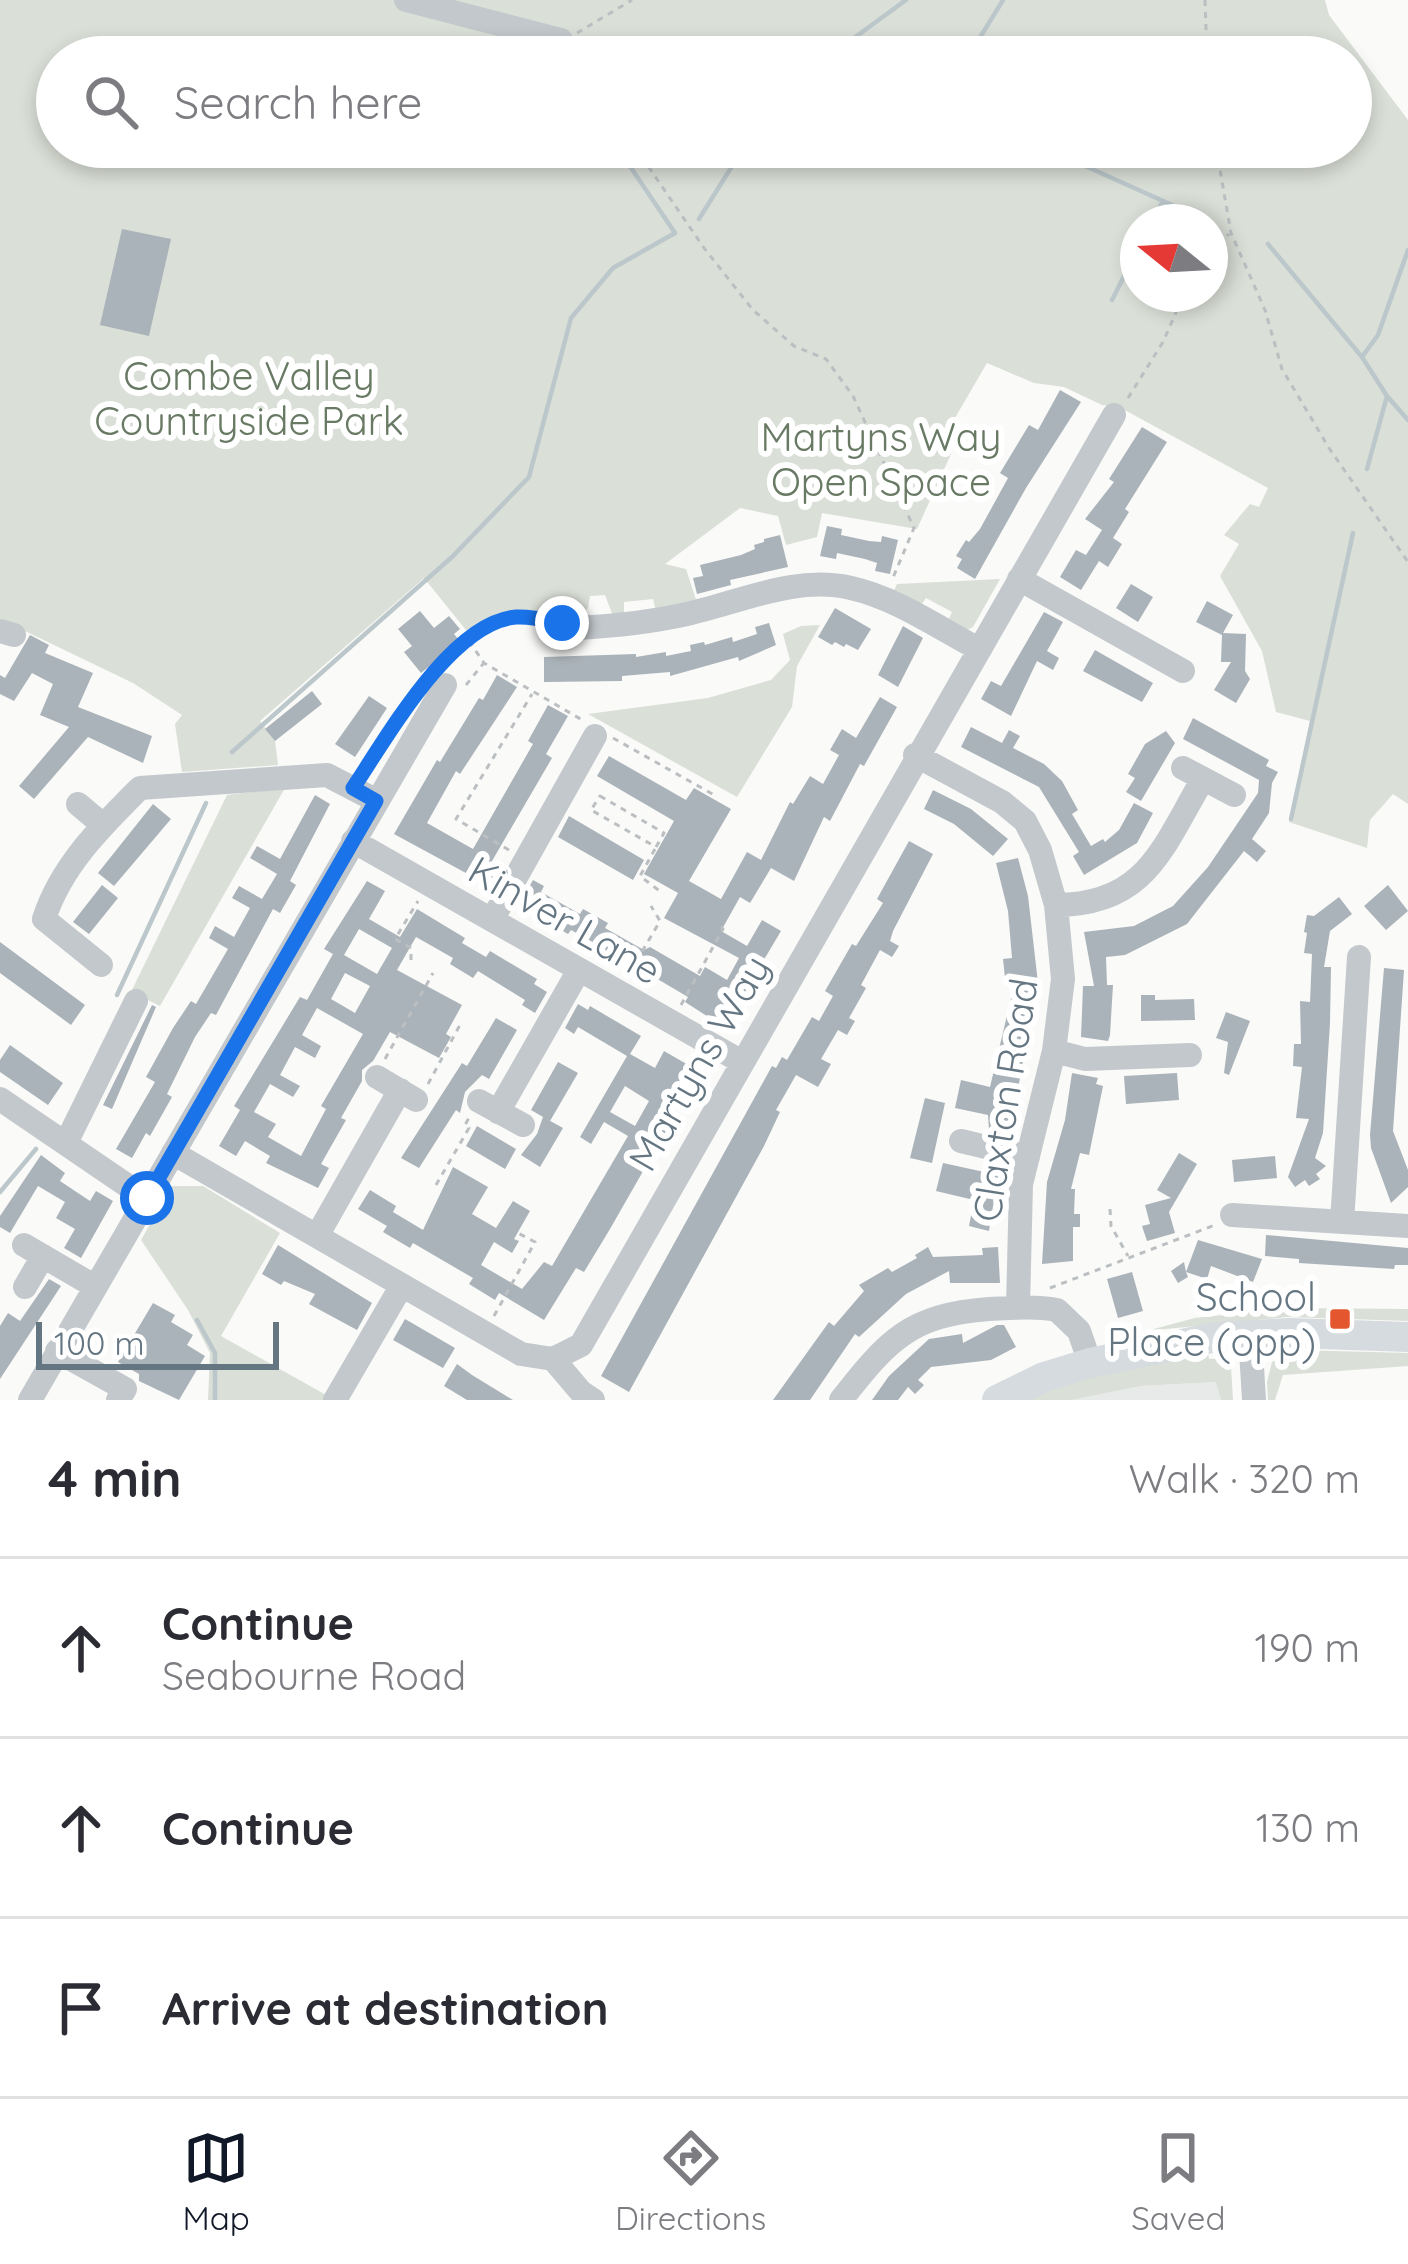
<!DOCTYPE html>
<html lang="en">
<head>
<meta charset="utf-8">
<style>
  :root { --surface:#fff; --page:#f7f7f7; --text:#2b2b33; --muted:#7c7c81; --line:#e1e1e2; --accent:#111827 }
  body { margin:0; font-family:Quicksand,sans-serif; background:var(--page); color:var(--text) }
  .compass { position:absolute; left:1120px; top:204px; width:108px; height:108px; border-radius:50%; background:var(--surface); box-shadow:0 6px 18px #0003; rotate:288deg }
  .scale { position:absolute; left:36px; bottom:30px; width:243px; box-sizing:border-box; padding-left:12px; border:6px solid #657683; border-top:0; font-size:33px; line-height:42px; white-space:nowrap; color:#657683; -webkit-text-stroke:9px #fff; paint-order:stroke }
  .stop { position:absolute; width:36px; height:36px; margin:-27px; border:9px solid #1a73e8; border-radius:50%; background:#fff }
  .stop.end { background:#1a73e8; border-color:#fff; box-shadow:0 3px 12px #0008 }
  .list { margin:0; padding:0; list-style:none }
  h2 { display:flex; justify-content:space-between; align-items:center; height:156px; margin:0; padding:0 48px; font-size:51px }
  h2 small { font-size:39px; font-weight:400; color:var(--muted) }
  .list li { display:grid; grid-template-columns:78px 1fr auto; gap:36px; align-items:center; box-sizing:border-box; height:180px; padding:0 48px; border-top:3px solid var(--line) }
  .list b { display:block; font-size:45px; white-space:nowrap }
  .list p { margin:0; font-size:39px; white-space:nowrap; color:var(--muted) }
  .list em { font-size:39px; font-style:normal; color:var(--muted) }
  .icon { flex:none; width:66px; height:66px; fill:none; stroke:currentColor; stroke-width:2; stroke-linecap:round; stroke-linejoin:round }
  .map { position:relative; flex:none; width:1408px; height:1400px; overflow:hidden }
  .search { position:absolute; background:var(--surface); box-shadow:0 6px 18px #0003; left:36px; right:36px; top:36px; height:132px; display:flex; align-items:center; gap:30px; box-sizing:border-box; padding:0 42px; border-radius:66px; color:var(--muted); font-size:45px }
  .sheet { height:696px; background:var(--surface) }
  nav { display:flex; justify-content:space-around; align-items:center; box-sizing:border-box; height:168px; border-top:3px solid var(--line); background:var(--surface); font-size:33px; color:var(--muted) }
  nav a { display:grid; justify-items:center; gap:6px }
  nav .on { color:var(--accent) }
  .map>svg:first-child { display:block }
</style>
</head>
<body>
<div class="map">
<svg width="1408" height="1400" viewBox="0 0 1408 1400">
  <rect width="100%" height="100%" fill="#fafaf8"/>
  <path fill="#e8e9e9" d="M1217,1382L1221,1400H1072L1141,1386Z"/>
  <path fill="#dadfd7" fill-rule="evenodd" d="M0,0H1325L1329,15L1408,120V804L1393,794L1370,820L1367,848L1289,822L1310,721L1276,712L1262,651L1220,576L1239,544L1224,535L1250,504L1259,507L1268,488L1121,408L1102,405L1064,387L1034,383L987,363L938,447L951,454L917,529L822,513L817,537L786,545L778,516L740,508L665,564L686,569L697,603L656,611L653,599L624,602V616H613L605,595L590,596L588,608L580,616L513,613L470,635L424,578L260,721L275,741L278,765L182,772L175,724L182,715L133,683L0,619ZM57,57H1351V147H57ZM1138,222H1210V294H1138Z
    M1000,579L973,627L963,632L947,623L952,612L926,598L919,608L893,593L897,584Z
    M820,625L797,666L792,707L737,797L588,714L708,698L771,680L790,660L783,634L801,626Z
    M285,788L160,1006L131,992L227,795Z
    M172,1186H203L280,1233L221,1336L326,1395L323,1400H208L210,1353L188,1310L141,1240Z
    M1285,1308L1408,1309V1321L1287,1317L1146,1331L1195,1318Z
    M1207,1346L1209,1359L1226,1358L1231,1366L1233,1400H1221L1216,1382L1141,1386L1072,1400H1019L1047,1388Z
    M1296,1350L1408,1353V1366L1283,1375L1275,1400H1268L1267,1382L1272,1362Z"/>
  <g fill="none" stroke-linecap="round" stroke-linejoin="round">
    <path stroke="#bbc7cb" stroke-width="4.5" d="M828,57L906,0
      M968,57L1003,0
      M1043,147L1201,218
      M699,219L744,147
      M1152,222L1163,201
      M1268,244L1362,357L1387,396L1408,420
      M1112,300L1138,249
      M1362,357L1378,335L1408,250
      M1367,469L1387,396
      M232,752L452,557L529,477L571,318L613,268L675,233L617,147
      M1291,819L1353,533
      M117,995L206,803
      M0,1192L36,1149
      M197,1320L215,1353V1400"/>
  </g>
  <path fill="#aab3b9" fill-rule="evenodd" d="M122,229L171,239L149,336L100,325Z
    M1060,390L1081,402L1026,488L975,579L957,568L962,559L956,556L966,540L969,542L980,529L1008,478L1000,473L1029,425L1038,430Z
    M1142,427L1167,442L1125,509L1129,512L1113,538L1122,544L1108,567L1099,561L1081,590L1060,577L1076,550L1086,555L1102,530L1085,519L1114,482L1109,479Z
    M827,526L842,529L841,535L869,541L881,542L882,536L898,540L890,574L875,571L877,563L865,559L837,553L836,559L820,556Z
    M780,535L788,567L730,580L731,585L697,594L693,578L703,576L700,565L741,555L755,549L754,545L764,542V539Z
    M1131,584L1153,597L1138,622L1116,608Z
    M1207,601L1233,615L1223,633L1246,634L1245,671L1250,679L1236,703L1214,690L1231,662H1221L1222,635L1196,622Z
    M835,608L871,629L858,650L846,644L844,647L835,642L832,645L818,637Z
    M420,611L434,628L449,616L460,629L454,634L460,641L421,673L404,652L412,646L398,629Z
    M1044,612L1063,622L1047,651L1059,658L1053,670L1037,661L1011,716L981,699L991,681L1001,686Z
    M769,623L776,645L739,661L738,657L670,676V672L622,676V681L544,682V657L636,654V657L666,652V656L691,651L690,645L704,642L705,645L732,637L733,642L757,634L755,627Z
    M903,626L923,638L898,687L878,675Z
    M30,635L49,645L45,653L93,673L78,707L152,736L143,763L88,737L34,799L19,786L69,727L40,715L53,684L32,673L14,701L0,694V675L5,678Z
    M1095,650L1153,683L1142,702L1083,671Z
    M497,675L517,687L460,774L456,771L427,823L473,849L533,744L528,741L548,705L568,716L546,754L552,758L492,861L499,865L488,885L394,834L437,760L440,762L479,698L483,700Z
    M312,691L322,704L275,741L265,729Z
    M369,696L387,708L355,757L335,744Z
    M880,697L897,707L864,766L860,764L830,821L824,817L794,881L771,868L750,903L740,897L721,931L747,946L762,920L781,931L724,1027L685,1002L688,997L632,964L629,968L594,948L596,944L571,930L568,934L529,912L532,906L522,900L533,880L544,886L541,892L580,914L583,909L608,923L605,928L644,950L650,947L700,976L705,967L727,980L739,958L664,918L678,893L644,874L674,821L597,776L609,756L686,800L694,788L731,809L689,881L721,899L747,852L761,860L790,802L793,804L810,776L823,784L839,755L830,750L842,729L856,738Z
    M1193,718L1269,760L1266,766L1278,772L1272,783L1269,813L1252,839L1266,851L1257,862L1244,851L1187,924L1125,955L1106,957L1107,985H1113L1110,1035L1108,1041L1081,1037L1083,986H1094L1084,932L1134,926L1173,906L1208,867L1258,793L1259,780L1183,739Z
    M971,727L1002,743L1009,730L1020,736L1013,748L1044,764L1062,781L1078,810L1072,814L1091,846L1103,839L1105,842L1119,830L1134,803L1153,813L1137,843L1084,875L1073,856L1079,852L1039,787L961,747Z
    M1166,731L1175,743L1141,801L1126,792L1135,778L1128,774L1145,744Z
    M933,790L971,809L1008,839L993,856L954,824L924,809Z
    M315,795L330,804L290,881L296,885L280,913L273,909L216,1015L211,1013L195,1037L167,1094L172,1097L150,1136L146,1133L132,1158L116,1149L155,1082L146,1077L173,1028L191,1001L196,1004L228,949L209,938L215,926L234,937L250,908L232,898L239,886L262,899L277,874L250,858L257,846L280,859Z
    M153,804L171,819L114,886L98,873Z
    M569,816L644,860L633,880L558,837Z
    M909,841L933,854L893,931L890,941L899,946L892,957L880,950L861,985L866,988L849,1018L855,1021L847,1035L838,1030L821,1059L831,1064L818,1087L796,1075L776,1110L780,1112L764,1146L629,1392L601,1376L772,1066L776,1068L782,1057L787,1060L812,1017L819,1021L833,996L825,991L852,944L856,946L883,903L877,899Z
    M1018,858L1028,896L1038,983L1030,984L1025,1008L1032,1009L1017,1095L1010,1126L1004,1125L1002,1133L989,1130L988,1115L955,1108L961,1080L990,1087L1014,986L1006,987L1003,959L1012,958L1008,911L996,863Z
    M367,881L385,891L369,919L400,937L417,909L465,938L462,943L486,957L490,951L537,979L534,984L547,992L535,1013L522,1005L525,1000L478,971L473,978L450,964L453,958L416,937L397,970L462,1005L446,1034L451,1037L439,1058L390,1032L373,1061L362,1070V1081L341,1118L346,1120L321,1164L329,1168L318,1188L266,1163L270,1156L245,1141L236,1156L219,1146L240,1110L234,1106L300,997L307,1000L333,954L324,949ZM359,929L392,948L377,974L344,955ZM345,973L370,986L355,1013L331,999ZM317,1008L363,1034L321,1106L326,1109L301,1156L268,1137L276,1124L254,1112L270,1084L293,1097L300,1086L280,1075L295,1047L315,1058L321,1046L302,1035Z
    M102,885L118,898L89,934L73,922Z
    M1388,885L1408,911L1386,930L1364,906Z
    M1339,897L1352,914L1330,931L1324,967H1331L1330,1023L1323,1133L1315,1158L1326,1166L1316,1174L1320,1179L1309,1186L1305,1180L1295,1187L1288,1177L1309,1119L1296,1118L1302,1067L1293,1066L1294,1044H1301L1300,1001L1310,1002L1312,954L1304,953L1307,933L1304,932L1307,915L1314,916Z
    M0,942L85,1005L71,1025L0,973Z
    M1384,968L1404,970L1393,1131L1408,1170V1187L1391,1203L1371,1148L1370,1135Z
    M1141,995H1155V1000L1194,999L1195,1020L1141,1021Z
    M578,1004L588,1010L590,1006L641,1036L630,1054L655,1068L664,1051L690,1066L659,1118L670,1124L610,1229L584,1272L576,1268L544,1320L499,1293L495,1300L469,1284L473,1278L413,1243L410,1248L383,1232L387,1226L358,1209L370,1190L396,1206L393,1212L423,1230L453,1167L488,1187L472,1214L496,1228L513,1201L530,1211L514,1239L519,1241L512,1253L494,1242L481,1265L522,1289L544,1262L552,1266L628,1136L604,1122L591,1144L580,1137L627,1056L578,1027L574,1034L565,1028ZM625,1086L649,1101L635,1126L610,1112Z
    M152,1005L156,1007L112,1109L103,1105Z
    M1226,1012L1250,1021L1229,1075L1224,1073L1228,1042L1216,1038Z
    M496,1018L517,1030L489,1079L482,1075L465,1092L460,1113L456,1110L419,1168L401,1158L462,1063L467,1066Z
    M10,1045L63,1083L48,1105L0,1072V1060Z
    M558,1062L578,1073L550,1121L531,1110Z
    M1072,1073L1098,1078L1096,1084L1103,1086L1089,1155L1080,1153L1071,1189H1075L1074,1214H1080V1227H1073V1261L1042,1264L1047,1182L1065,1120Z
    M1177,1073L1179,1100L1126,1104L1124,1076Z
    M925,1098L945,1103L932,1163L910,1158Z
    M543,1117L563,1128L540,1167L521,1155L537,1134Z
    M477,1126L516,1149L505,1169L466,1146Z
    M1179,1153L1197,1164L1169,1212L1175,1233L1147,1241L1142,1226L1150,1224L1145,1205L1171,1198L1157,1190Z
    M41,1155L65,1173L60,1181L90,1201L96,1191L113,1201L81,1258L64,1248L75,1229L56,1218L65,1202L38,1186L10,1233L0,1227V1216Z
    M1275,1156L1277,1178L1234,1182L1232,1160Z
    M943,1163L998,1175L989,1231L969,1226L974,1200L936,1191Z
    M1266,1235L1408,1248V1265H1395L1394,1269L1299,1263V1259L1265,1256Z
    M1198,1240L1262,1259L1253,1282L1211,1266L1207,1279L1186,1272L1188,1277L1178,1283L1171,1271L1184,1262L1186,1272Z
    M278,1245L372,1303L357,1330L309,1304L315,1294L284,1281L281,1285L262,1274Z
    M928,1247L933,1257L983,1255L982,1248L998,1247L1000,1283H950L949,1271L906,1294L859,1337L855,1334L810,1400H773L829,1322L834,1326L864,1291L859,1285L888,1268L892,1272L917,1258L915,1255Z
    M1132,1272L1143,1311L1118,1318L1107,1279Z
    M49,1279L61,1286L0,1379V1326L8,1313L20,1321Z
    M153,1303L175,1315L171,1322L193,1335L187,1345L205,1356L179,1400L139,1381V1374L118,1362Z
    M405,1319L455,1348L443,1368L393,1340Z
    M997,1325H1004L1016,1347L991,1360L931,1367L918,1380L924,1385L915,1394L908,1387L898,1400H872L889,1376L929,1339L962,1334L963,1343Z
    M457,1364L472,1375L513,1400H467L444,1386Z"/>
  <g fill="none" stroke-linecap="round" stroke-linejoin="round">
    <path stroke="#bbbfc2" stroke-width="3" stroke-dasharray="6 6" stroke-linecap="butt" d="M1205,0L1207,57
      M577,33L632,0
      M635,147L704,248L753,310L794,346L826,359L853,396L914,528L892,580
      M1216,147L1231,233L1265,310L1282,369L1329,448L1408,562
      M1210,253L1229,234
      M1128,398L1163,342L1184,294
      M469,641L484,663L584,721
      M438,665C482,631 500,611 558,622
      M466,685L483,664
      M613,738L716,796
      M364,772L405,710
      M600,796L664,833L656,847L591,810Z
      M655,849L640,876L661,892
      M509,850L456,819L532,694
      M411,960V948L395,939L418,901
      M630,972L660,921L651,906
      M681,1005L723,929L720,925
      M385,1059L433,973
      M428,1084L461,1023
      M436,1185L469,1128L465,1125L470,1116
      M1110,1209L1111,1226L1128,1256
      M1050,1288L1215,1225
      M494,1316L535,1242L516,1232"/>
    <path stroke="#c3c8cc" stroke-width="24" d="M406,0L561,40
      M1019,579L1183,671
      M577,628C614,626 651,622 687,614C741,602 795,575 851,588C896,598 937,627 977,648
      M0,631L14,635
      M915,755L1002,802L1025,821L1040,850L1056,905L1063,979L1054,1051L1021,1184L1018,1307
      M1183,768L1234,795
      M78,804L103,825
      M353,841L742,1062
      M1056,905C1147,905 1163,846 1203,779
      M492,920L595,736
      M101,965L44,919C61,866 101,827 140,788L327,775L377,801
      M1054,1051L1085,1059L1190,1055
      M377,1077L416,1100
      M0,1099L147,1199
      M479,1101L523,1125
      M498,1112L579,970
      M961,1141L1028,1157
      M66,1143L136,1001
      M173,1153L521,1354L553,1359L581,1345L1114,415
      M1232,1215L1408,1226
      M1342,1222L1359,957
      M317,1236L400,1090
      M24,1245L94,1286
      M25,1287L43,1256
      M1250,1334L1254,1400
      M57,1351L125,1389L118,1400
      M553,1359L581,1392L593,1400
      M30,1400L445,685
      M335,1400L402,1285
      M841,1400C888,1340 910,1315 989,1309C1012,1308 1034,1306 1057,1310L1079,1331L1090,1363"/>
    <path stroke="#d6dbdf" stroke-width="30" d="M997,1400L1044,1377L1090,1363L1216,1337L1290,1333L1408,1337"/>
  </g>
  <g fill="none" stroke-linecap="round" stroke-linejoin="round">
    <path stroke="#1a73e8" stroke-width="15" d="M147,1198L376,801L353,788C386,739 451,622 516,617C531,616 547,620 562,623"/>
  </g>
  <rect fill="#e4572e" stroke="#fff" stroke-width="4.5" x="1328" y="1307" width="24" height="24" rx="6"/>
  <g text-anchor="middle" stroke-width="12" stroke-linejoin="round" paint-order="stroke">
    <g font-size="39" fill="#687a64" stroke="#fff">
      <text x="249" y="390">Combe Valley<tspan x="249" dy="45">Countryside Park</tspan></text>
      <text x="881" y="451">Martyns Way<tspan x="881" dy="45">Open Space</tspan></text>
    </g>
    <g font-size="39" fill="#657683" stroke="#fff">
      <text transform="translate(565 920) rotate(30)" y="14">Kinver Lane</text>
      <text transform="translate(699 1063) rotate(-60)" y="14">Martyns Way</text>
      <text transform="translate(1005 1100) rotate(-81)" y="14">Claxton Road</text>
    </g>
    <g font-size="39" fill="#657683" stroke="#fff" text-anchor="end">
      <text x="1316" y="1311">School<tspan x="1316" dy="45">Place (opp)</tspan></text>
    </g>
  </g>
</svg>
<svg class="compass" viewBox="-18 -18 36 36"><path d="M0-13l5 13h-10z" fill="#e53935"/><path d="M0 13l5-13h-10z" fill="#7c7c81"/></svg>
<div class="scale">100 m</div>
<div class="stop" style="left:147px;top:1198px"></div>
<div class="stop end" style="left:562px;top:623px"></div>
<div class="search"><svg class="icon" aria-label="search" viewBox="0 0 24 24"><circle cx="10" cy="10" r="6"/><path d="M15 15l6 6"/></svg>Search here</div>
</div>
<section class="sheet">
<h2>4 min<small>Walk · 320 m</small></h2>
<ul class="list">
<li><svg class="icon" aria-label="ahead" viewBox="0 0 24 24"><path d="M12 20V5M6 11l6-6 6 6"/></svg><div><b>Continue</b><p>Seabourne Road</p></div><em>190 m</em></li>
<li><svg class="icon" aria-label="ahead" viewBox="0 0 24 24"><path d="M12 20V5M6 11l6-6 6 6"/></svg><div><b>Continue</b></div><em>130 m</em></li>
<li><svg class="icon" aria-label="arrive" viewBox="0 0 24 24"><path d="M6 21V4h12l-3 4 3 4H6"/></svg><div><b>Arrive at destination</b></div></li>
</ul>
</section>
<nav>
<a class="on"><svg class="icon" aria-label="map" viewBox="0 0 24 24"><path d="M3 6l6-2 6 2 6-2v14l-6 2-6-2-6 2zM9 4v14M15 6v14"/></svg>Map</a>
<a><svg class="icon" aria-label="directions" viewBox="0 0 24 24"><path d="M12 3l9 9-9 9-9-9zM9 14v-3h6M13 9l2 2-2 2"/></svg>Directions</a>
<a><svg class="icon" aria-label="saved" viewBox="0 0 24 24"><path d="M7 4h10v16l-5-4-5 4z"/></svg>Saved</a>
</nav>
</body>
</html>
